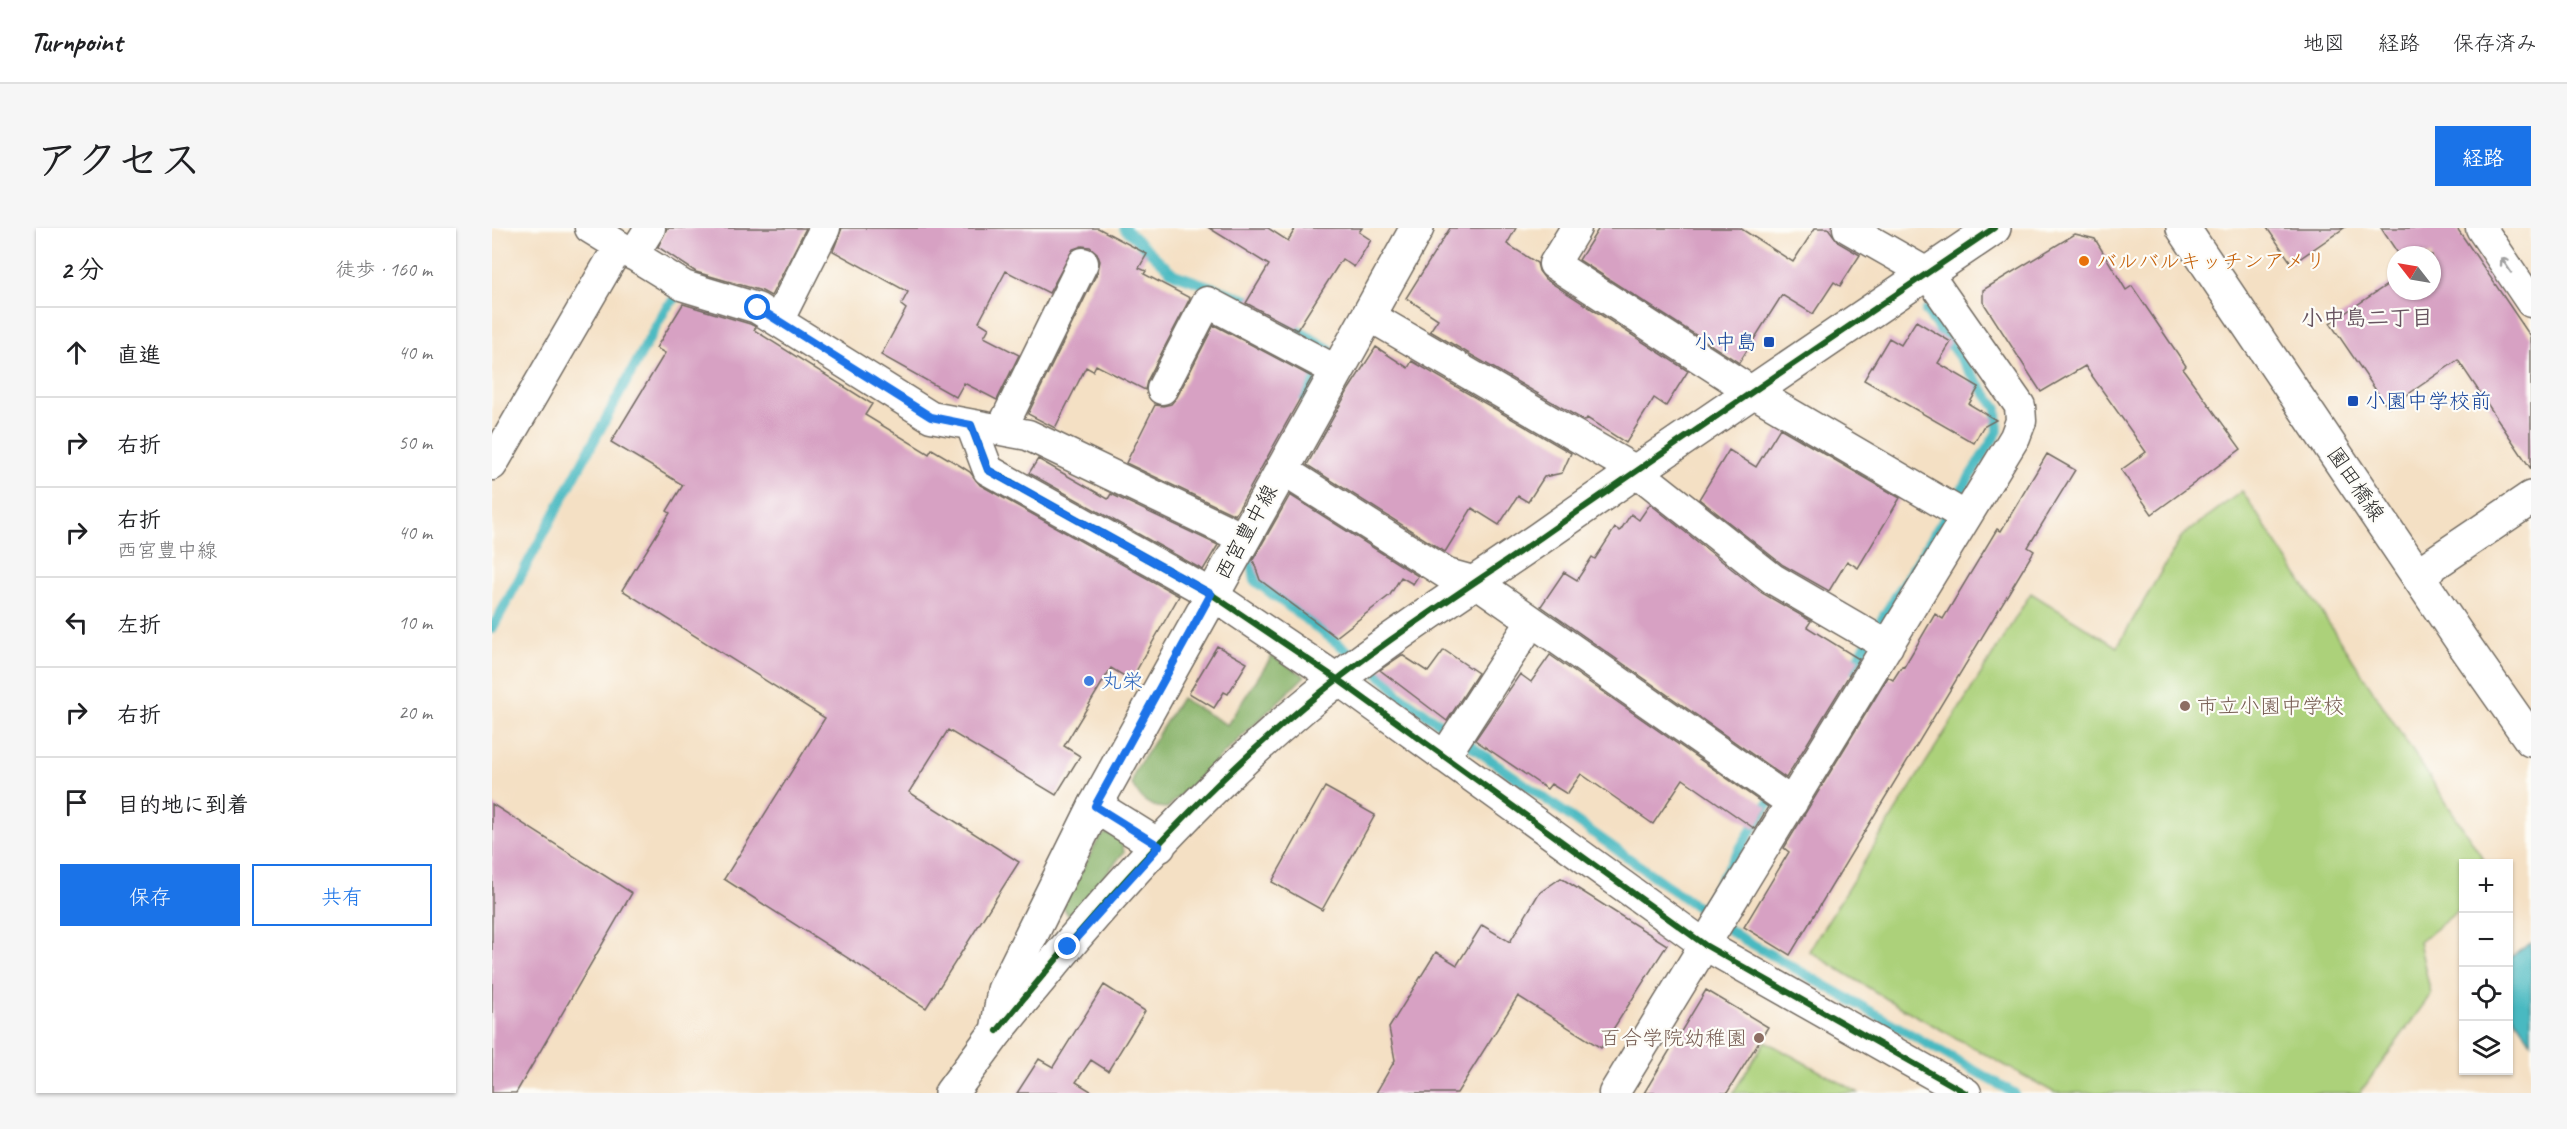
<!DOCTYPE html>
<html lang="ja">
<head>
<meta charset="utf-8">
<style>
  :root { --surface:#fff; --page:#f6f6f6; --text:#202124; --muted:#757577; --line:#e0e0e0; --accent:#1a73e8 }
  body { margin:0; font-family:Caveat,"Klee One",sans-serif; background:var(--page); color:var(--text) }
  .controls { position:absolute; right:18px; bottom:18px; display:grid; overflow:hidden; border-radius:0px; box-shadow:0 2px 4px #0004 }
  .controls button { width:54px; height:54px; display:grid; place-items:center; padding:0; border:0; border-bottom:2px solid var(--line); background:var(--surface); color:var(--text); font:30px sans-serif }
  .compass { position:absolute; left:1895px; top:18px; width:54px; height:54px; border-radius:50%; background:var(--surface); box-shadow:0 2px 4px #0004; rotate:301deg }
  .stop { position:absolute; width:18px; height:18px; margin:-14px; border:4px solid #1a73e8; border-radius:50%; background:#fff }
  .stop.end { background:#1a73e8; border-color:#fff; box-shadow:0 2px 6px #0008 }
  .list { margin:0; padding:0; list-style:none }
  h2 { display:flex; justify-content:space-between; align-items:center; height:78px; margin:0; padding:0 24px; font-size:26px }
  h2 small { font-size:20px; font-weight:400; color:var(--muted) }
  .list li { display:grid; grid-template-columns:39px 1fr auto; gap:18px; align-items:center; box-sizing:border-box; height:90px; padding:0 24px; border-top:2px solid var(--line) }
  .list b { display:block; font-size:22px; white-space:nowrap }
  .list p { margin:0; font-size:20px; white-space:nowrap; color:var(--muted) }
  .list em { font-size:20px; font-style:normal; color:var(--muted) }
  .actions { display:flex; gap:12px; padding:18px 24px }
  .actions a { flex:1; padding:14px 0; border:2px solid var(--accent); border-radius:0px; text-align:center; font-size:21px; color:var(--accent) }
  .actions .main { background:var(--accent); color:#fff }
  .icon { flex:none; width:33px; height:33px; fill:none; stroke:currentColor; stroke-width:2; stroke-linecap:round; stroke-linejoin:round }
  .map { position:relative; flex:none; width:2039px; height:865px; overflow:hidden; border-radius:0px }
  header { display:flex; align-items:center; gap:36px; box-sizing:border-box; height:84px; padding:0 30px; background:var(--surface); border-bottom:2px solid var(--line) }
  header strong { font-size:28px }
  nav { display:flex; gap:33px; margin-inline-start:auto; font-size:21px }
  .intro { display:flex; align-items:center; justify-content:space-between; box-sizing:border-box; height:144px; padding:0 36px }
  h1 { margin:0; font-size:42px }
  .button { padding:15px 27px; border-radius:0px; background:var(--accent); color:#fff; font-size:21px; font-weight:700 }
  main { display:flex; gap:36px; padding:0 36px }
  aside { flex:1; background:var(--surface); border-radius:0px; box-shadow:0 2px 4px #0004 }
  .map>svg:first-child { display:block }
</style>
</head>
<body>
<header>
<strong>Turnpoint</strong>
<nav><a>地図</a><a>経路</a><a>保存済み</a></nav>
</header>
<div class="intro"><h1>アクセス</h1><a class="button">経路</a></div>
<main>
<aside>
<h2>2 分<small>徒歩 · 160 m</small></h2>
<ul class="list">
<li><svg class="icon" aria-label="ahead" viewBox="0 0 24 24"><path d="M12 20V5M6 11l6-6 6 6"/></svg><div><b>直進</b></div><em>40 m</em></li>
<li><svg class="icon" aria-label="right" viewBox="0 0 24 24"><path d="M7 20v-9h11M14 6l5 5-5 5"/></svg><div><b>右折</b></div><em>50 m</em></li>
<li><svg class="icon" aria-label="right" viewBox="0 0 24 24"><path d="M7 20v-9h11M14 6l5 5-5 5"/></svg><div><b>右折</b><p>西宮豊中線</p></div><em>40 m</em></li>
<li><svg class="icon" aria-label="left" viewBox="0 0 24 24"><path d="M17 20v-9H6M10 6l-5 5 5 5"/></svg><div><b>左折</b></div><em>10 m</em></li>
<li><svg class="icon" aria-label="right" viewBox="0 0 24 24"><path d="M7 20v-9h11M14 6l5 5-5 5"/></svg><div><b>右折</b></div><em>20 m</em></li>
<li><svg class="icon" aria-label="arrive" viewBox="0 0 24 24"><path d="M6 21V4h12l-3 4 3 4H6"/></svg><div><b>目的地に到着</b></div></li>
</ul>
<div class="actions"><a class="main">保存</a><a>共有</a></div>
</aside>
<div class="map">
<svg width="2039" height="865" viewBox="0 0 2039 865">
  <rect width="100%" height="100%" fill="#fdfcf7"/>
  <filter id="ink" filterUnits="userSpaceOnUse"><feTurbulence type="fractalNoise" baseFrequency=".0167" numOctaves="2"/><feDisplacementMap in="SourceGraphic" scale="12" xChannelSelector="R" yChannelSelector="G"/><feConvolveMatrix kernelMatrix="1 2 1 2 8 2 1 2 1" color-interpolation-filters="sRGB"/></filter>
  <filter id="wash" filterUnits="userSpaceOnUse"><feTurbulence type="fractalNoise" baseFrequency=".008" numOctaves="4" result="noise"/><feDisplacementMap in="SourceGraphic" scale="24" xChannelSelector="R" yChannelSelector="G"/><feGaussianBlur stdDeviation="1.35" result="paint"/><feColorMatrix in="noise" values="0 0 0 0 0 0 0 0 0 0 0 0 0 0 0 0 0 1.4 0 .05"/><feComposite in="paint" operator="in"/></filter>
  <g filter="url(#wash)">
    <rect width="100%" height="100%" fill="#f4e0c4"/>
    <path fill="#acd17a" stroke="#6c7e52" stroke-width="1.5" d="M1750,263L1994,635L1972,636L1971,679L1927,714L1939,766L1868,865H1563L1403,776L1317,723L1539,365L1625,419L1690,308Z
      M1273,813L1367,865H1241Z"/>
    <path fill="#89b36a" stroke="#5a6f4a" stroke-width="1.5" d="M780,428L813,448L675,580C657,580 648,571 640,556L643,543L689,470L735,497Z
      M614,605C626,609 630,612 632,624L585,682L576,687L571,679L606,612Z"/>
    <path fill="#4ab9c1" stroke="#3a7276" stroke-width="1.5" d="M2039,715V814L2017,781L2016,731Z"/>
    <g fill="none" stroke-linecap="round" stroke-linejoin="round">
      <path stroke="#4ab9c1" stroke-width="10" d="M632,0L682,46L754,71L766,78
        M795,96L837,121L812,170
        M758,317L763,353L898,455L906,466L1246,708L1522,865
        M0,401L174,80L193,60
        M1359,441L1506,203L1505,181L1434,83
        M1210,682L1283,564"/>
    </g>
    <g id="blocks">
      <path fill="#d7a1c3" d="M175,0H314L279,68L270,63L204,44L166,19Z
        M350,0H606L655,26L647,40L654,43L652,46L698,70L655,153L653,162L604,137L601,143L594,139L563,200L536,186L606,43L608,33L605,25L598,19L590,18L581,21L557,65L514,43L487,94L497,100L492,109L527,127L505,172L472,155L464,169L389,127L414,81L409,77L416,64L341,23Z
        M717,0H776L796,13L803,1L800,0H870L867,4L879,12L862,39L850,31L805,102L754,75L777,37Z
        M958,0H1024L1015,16L1045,35L1047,43L1053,51L1196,143L1174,178L1162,170L1134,215L1095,190L1093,193L938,103L946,91L914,70Z
        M1107,0H1248L1301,34L1323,0H1336L1347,15L1368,27L1348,58L1342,54L1321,86L1290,67L1247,135L1087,32Z
        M1775,0H1852L1800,36Z
        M1889,0H1965L2039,109V241L1966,132L1896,180L1838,95L1904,51V63H1940V27H1907Z
        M1583,6L1603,11L1634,62L1640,58L1694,138L1691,141L1749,221L1660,286L1629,242L1654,224L1593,138L1549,164L1491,74V62Z
        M191,76L258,96L264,99L262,102L380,176L373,187L437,226L440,221L467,237L478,244L488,257L687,368L639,452L619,440L572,518L588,528L564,567L456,502L417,564L527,634L434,780L232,651L333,490L130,362L178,285L175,283L191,257L119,214L173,125L164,120Z
        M1424,93L1459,114L1446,135L1487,159L1477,176L1504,192L1491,199L1482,215L1372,152L1397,110L1409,117Z
        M722,97L820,149L743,287L634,235L663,177L671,178L679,176L685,169Z
        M884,119L916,140L920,133L1079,225L1070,245L1052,249L1036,274L1026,268L1007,297L980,280L953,324L815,237L857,161Z
        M1288,200L1408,270L1366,340L1355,333L1337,363L1291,337L1207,271L1237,222L1264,239Z
        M1555,226L1583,242L1536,319L1542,323L1298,727L1252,699L1297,624L1292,620L1396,449L1401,452L1410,438L1412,439L1443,386L1451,391L1505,301L1509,303Z
        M546,231L616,271L619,266L726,317L711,342L537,245Z
        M798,267L926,348L921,356L909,349L898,367L844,409L768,352L761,332Z
        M1158,276L1270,365L1319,393L1315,399L1367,431L1294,550L1049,378L1072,344L1085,352L1100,329L1103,331L1123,300L1128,303L1139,286L1147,292Z
        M725,418L755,435L736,466L732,464L722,480L697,465Z
        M952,422L986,445L955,493L888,442L910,427L936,444Z
        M1058,427L1276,579L1263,601L1191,551L1161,596L1089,546L1075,566L1059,556L1055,561L983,512L1028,446L1039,454Z
        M833,559L883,587L830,682L780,654Z
        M0,576L140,665L24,865H0Z
        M1069,650L1175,717L1109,820L1026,768L965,865H884L903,832L897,800L944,724L965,737L990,697L1018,714L1047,665Z
        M612,757L653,783L616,843L599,832L584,854L602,865H525L547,831L561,839Z
        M1214,762L1276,799L1235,865H1152Z"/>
    </g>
  </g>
  <g filter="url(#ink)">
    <use href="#blocks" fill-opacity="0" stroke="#716a61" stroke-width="1.5"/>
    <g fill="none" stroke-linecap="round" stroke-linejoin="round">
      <defs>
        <path id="minor" d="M98,0L192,58L265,80L439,189L536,207L751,310
          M1084,0L1062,36L1259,163L1474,289
          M1989,0L2039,74
          M141,27L158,0
          M876,87L1144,243L1281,351L1396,418
          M286,93L333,0
          M670,161L715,74L845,143
          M479,197L496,242L719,366L845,451L1213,717L1474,865
          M509,202L591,35
          M0,237L127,18
          M789,241L955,346L984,354L1300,575
          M952,529L1040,393
          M1122,865L1523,209L1529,193L1528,178L1435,45L1356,0"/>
        <path id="tertiary" d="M1691,0L1971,415L2039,512
          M1925,347L2039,270
          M603,578L667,618
          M505,803C597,690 698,573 811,479C885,417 968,365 1048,310C1198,205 1350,103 1502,0"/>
        <path id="secondary" d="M459,865L505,803L512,762L603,578L925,0"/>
      </defs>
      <use href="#minor" stroke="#716a61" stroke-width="33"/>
      <use href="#tertiary" stroke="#716a61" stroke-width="36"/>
      <use href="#secondary" stroke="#716a61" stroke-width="36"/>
      <use href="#minor" stroke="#fff" stroke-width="30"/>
      <use href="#tertiary" stroke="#fff" stroke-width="33"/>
      <use href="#secondary" stroke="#fff" stroke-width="33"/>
      <defs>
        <path id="cycleway" d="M479,197L496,242L719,366L845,451L1213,717L1474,865
          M505,803C597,690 698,573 811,479C885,417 968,365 1048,310C1198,205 1350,103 1502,0"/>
      </defs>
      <use href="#cycleway" stroke="#fdfcf7" stroke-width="10"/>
      <use href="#cycleway" stroke="#1b5e20" stroke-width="6"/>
    </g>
    <defs><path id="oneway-shaft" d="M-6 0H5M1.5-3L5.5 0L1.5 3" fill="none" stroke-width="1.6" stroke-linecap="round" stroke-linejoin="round" transform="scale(1.5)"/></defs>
    <use stroke="#a0a0a0" href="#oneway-shaft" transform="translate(2014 37) rotate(-124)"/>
  </g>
  <g fill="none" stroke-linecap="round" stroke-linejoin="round" filter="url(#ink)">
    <path stroke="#1a73e8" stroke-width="8" d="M266,80L439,189L479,197L496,242L719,366L603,578L667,618L576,719"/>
  </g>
  <circle fill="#e8710a" stroke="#fdfcf7" stroke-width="2" cx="1592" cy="33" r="6"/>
  <g fill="#1a4fb4" stroke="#fdfcf7" stroke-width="2">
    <rect x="1271" y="108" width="12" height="12" rx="3"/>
    <rect x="1855" y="167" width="12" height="12" rx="3"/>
  </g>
  <circle fill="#3f7fe0" stroke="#fdfcf7" stroke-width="2" cx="597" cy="453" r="6"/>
  <g fill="#8d6e63" stroke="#fdfcf7" stroke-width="2">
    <circle cx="1693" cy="478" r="6"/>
    <circle cx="1267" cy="810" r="6"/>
  </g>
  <g text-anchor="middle" stroke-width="4.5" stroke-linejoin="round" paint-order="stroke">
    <g font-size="21" fill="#c56008" stroke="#fdfcf7" text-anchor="start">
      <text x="1604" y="40">バルバルキッチンアメリ</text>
    </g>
    <g font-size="21" fill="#164399" stroke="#fdfcf7" text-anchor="end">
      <text x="1265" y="121">小中島</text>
      <text x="1873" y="180" text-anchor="start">小園中学校前</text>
    </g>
    <g font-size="21" fill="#2b2b2b" stroke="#fdfcf7">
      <text transform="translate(1864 256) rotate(56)" y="7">園田橋線</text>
      <text transform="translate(754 304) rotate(-61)" y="7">西宮豊中線</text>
    </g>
    <g font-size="21" fill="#366cbe" stroke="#fdfcf7" text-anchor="start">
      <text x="609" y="460">丸栄</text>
    </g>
    <g font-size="21" fill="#785e54" stroke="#fdfcf7" text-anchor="start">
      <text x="1705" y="485">市立小園中学校</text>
      <text x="1255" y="817" text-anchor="end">百合学院幼稚園</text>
    </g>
    <g font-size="22" font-weight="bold" fill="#675460" stroke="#fdfcf7">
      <text x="1875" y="97">小中島二丁目</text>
    </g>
  </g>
</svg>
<div class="controls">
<button>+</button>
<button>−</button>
<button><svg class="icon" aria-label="locate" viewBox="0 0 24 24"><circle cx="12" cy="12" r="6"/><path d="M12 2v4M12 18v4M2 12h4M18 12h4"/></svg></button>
<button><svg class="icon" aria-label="layers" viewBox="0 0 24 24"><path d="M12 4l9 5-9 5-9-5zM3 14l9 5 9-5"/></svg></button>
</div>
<svg class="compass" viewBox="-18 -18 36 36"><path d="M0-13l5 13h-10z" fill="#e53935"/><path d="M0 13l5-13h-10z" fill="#757577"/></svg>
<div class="stop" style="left:266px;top:80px"></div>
<div class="stop end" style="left:576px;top:719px"></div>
</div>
</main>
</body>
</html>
